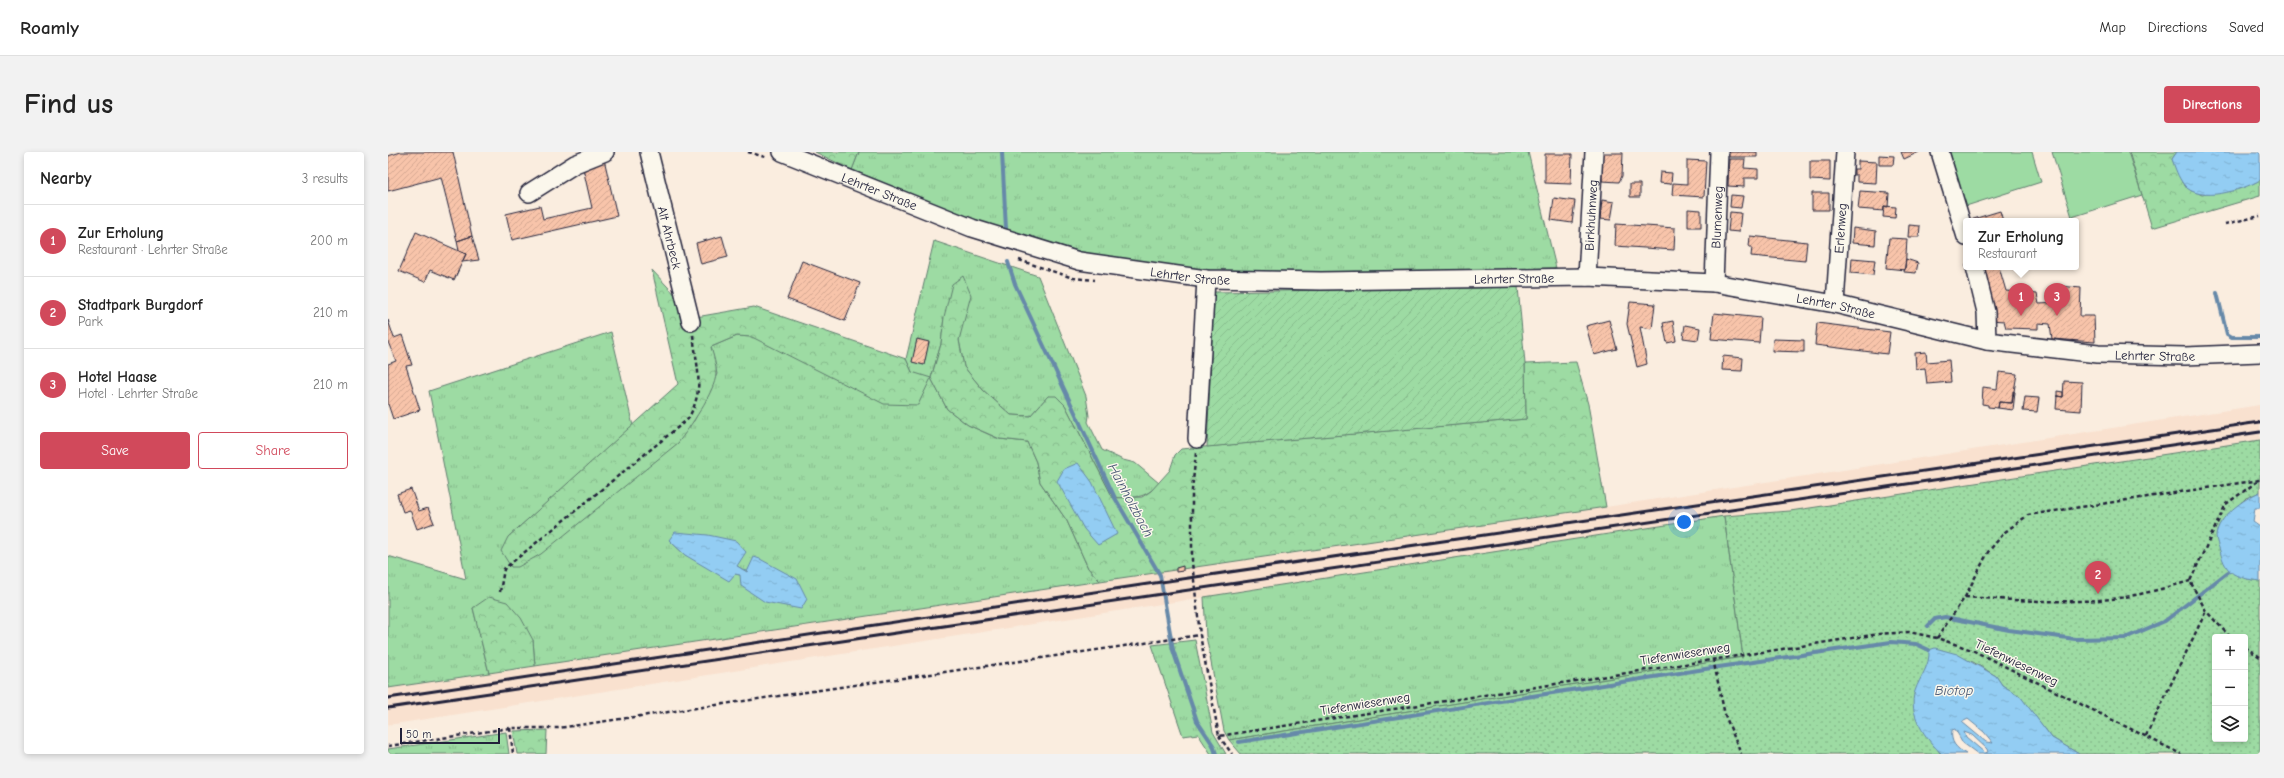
<!DOCTYPE html>
<html lang="en">
<head>
<meta charset="utf-8">
<style>
  :root { --surface:#fff; --page:#f2f2f2; --text:#222; --muted:#767676; --line:#e0e0e0; --accent:#d1495b }
  body { margin:0; font-family:"Comic Neue",sans-serif; background:var(--page); color:var(--text) }
  .controls { position:absolute; right:12px; bottom:12px; display:grid; overflow:hidden; border-radius:4px; box-shadow:0 2px 6px #0003 }
  .controls button { width:36px; height:36px; display:grid; place-items:center; padding:0; border:0; border-bottom:1px solid var(--line); background:var(--surface); color:var(--text); font:20px sans-serif }
  .scale { position:absolute; left:12px; bottom:10px; width:100px; box-sizing:border-box; padding-left:4px; border:2px solid #22223b; border-top:0; font-size:11px; line-height:14px; white-space:nowrap; color:#22223b; -webkit-text-stroke:3px #fbf7ec; paint-order:stroke }
  .you { position:absolute; left:1296px; top:370px; width:14px; height:14px; margin:-10px; border:3px solid #fff; border-radius:50%; background:#1a73e8; box-shadow:0 0 0 6px #1a73e833 }
  .badge { display:grid; place-items:center; width:26px; height:26px; border-radius:50%; background:var(--accent); color:#fff; font-size:13px; font-weight:700 }
  .pin { position:absolute; translate:-50% -33px; filter:drop-shadow(0 1px 2px #0008) }
  .pin::after { content:''; position:absolute; top:21px; width:14px; height:12px; background:inherit; clip-path:polygon(0 0,100% 0,50% 100%) }
  .popup { position:absolute; left:1575px; top:66px; width:116px; height:52px; box-sizing:border-box; display:grid; place-content:center; border-radius:4px; background:var(--surface); filter:drop-shadow(0 1px 3px #0005); font-size:13px; white-space:nowrap; color:var(--muted) }
  .popup b { font-size:15px; color:var(--text) }
  .popup::after { content:''; position:absolute; left:50%; top:100%; margin-left:-8px; border:8px solid transparent; border-top-color:var(--surface) }
  .list { margin:0; padding:0; list-style:none }
  h2 { display:flex; justify-content:space-between; align-items:center; height:52px; margin:0; padding:0 16px; font-size:17px }
  h2 small { font-size:13px; font-weight:400; color:var(--muted) }
  .list li { display:grid; grid-template-columns:26px 1fr auto; gap:12px; align-items:center; box-sizing:border-box; height:72px; padding:0 16px; border-top:1px solid var(--line) }
  .list b { display:block; font-size:15px; white-space:nowrap }
  .list p { margin:0; font-size:13px; white-space:nowrap; color:var(--muted) }
  .list em { font-size:13px; font-style:normal; color:var(--muted) }
  .actions { display:flex; gap:8px; padding:12px 16px }
  .actions a { flex:1; padding:9px 0; border:1px solid var(--accent); border-radius:4px; text-align:center; font-size:14px; color:var(--accent) }
  .actions .main { background:var(--accent); color:#fff }
  .icon { flex:none; width:22px; height:22px; fill:none; stroke:currentColor; stroke-width:2; stroke-linecap:round; stroke-linejoin:round }
  .map { position:relative; flex:none; width:1872px; height:602px; overflow:hidden; border-radius:4px }
  header { display:flex; align-items:center; gap:24px; box-sizing:border-box; height:56px; padding:0 20px; background:var(--surface); border-bottom:1px solid var(--line) }
  header strong { font-size:19px }
  nav { display:flex; gap:22px; margin-inline-start:auto; font-size:14px }
  .intro { display:flex; align-items:center; justify-content:space-between; box-sizing:border-box; height:96px; padding:0 24px }
  h1 { margin:0; font-size:28px }
  .button { padding:10px 18px; border-radius:4px; background:var(--accent); color:#fff; font-size:14px; font-weight:700 }
  main { display:flex; gap:24px; padding:0 24px }
  aside { flex:1; background:var(--surface); border-radius:4px; box-shadow:0 2px 6px #0003 }
  .map>svg:first-child { display:block }
</style>
</head>
<body>
<header>
<strong>Roamly</strong>
<nav><a>Map</a><a>Directions</a><a>Saved</a></nav>
</header>
<div class="intro"><h1>Find us</h1><a class="button">Directions</a></div>
<main>
<aside>
<h2>Nearby<small>3 results</small></h2>
<ul class="list">
<li><span class="badge">1</span><div><b>Zur Erholung</b><p>Restaurant · Lehrter Straße</p></div><em>200 m</em></li>
<li><span class="badge">2</span><div><b>Stadtpark Burgdorf</b><p>Park</p></div><em>210 m</em></li>
<li><span class="badge">3</span><div><b>Hotel Haase</b><p>Hotel · Lehrter Straße</p></div><em>210 m</em></li>
</ul>
<div class="actions"><a class="main">Save</a><a>Share</a></div>
</aside>
<div class="map">
<svg width="1872" height="602" viewBox="0 0 1872 602">
  <defs>
    <pattern id="grass-tufts" width="24" height="20" patternUnits="userSpaceOnUse"><rect width="24" height="20" fill="#9ddba3"/><path d="M3 7l-1-3M5 7V3M7 7l1-3M15 17l-1-3M17 17v-4M19 17l1-3" fill="none" stroke="#87bc8d"/></pattern>
    <pattern id="forest-crowns" width="20" height="18" patternUnits="userSpaceOnUse"><rect width="20" height="18" fill="#9ddba3"/><path d="M2 6a3 3 0 1 1 6 0M12 15a3 3 0 1 1 6 0" fill="none" stroke="#87bc8d"/></pattern>
    <pattern id="park-dots" width="8" height="8" patternUnits="userSpaceOnUse"><rect width="8" height="8" fill="#9ddba3"/><path d="M2 2h.1M6 6h.1" fill="none" stroke="#87bc8d" stroke-width="1.8" stroke-linecap="round"/></pattern>
    <pattern id="garden-furrows" width="10" height="10" patternUnits="userSpaceOnUse"><rect width="10" height="10" fill="#9ddba3"/><path d="M-1 1l2-2M0 10L10 0M9 11l2-2" fill="none" stroke="#87bc8d"/></pattern>
    <pattern id="water-ripples" width="26" height="14" patternUnits="userSpaceOnUse"><rect width="26" height="14" fill="#93cdf3"/><path d="M2 4q2-2 4 0t4 0M15 11q2-2 4 0t4 0" fill="none" stroke="#7eb0d1"/></pattern>
    <pattern id="building-hatch" width="6" height="6" patternUnits="userSpaceOnUse"><rect width="6" height="6" fill="#f8c4aa"/><path d="M-1 1l2-2M0 6l6-6M5 7l2-2" fill="none" stroke="#d4a893"/></pattern>
  </defs>
  <rect width="100%" height="100%" fill="#faeddf"/>
  <filter id="ink" filterUnits="userSpaceOnUse"><feTurbulence type="fractalNoise" baseFrequency=".025" numOctaves="2"/><feDisplacementMap in="SourceGraphic" scale="8" xChannelSelector="R" yChannelSelector="G"/><feConvolveMatrix kernelMatrix="1 2 1 2 8 2 1 2 1" color-interpolation-filters="sRGB"/></filter>
  <g filter="url(#ink)">
    <path fill="#f9e1cf" d="M1872,253V288L1402,359L1336,364L0,573V536L816,413L1218,355Z"/>
    <path fill="url(#grass-tufts)" stroke="#607e6f" fill-rule="evenodd" d="M471,0H1140L1168,116L934,121L818,120L706,104L584,67L464,18Z
      M546,89L650,124L698,244L701,264L700,270L714,298L735,308L747,311L771,331C756,348 747,345 725,346L677,253L660,244L642,264L623,263L595,238L576,215L571,188L575,165H556L553,192L543,226L559,257L580,273L611,287L639,290L648,310L652,330L679,369L700,416L712,429L147,514L145,488L85,456L101,521L0,536V404L78,427L41,239L223,180L245,274L120,385L306,269L329,222L323,195L349,184L364,185L524,220L518,207ZM281,388L349,414L359,420L352,423L347,422L297,403Z
      M1336,364L1355,505L841,588L836,579L818,484L816,445Z
      M807,488L825,580L838,602H823L810,582L795,584L764,493Z
      M118,580L121,602H0V597Z"/>
    <path fill="url(#forest-crowns)" stroke="#607e6f" d="M427,0H471L464,18Z
      M1741,0H1789L1784,7L1796,34L1814,43L1864,32L1872,28V44L1764,76Z
      M264,118L308,165L366,155L518,207L524,220L543,226L553,192L556,165L564,132L575,124L583,143L571,188L576,215L595,238L623,263L642,264L660,244H668L677,253L725,346L754,345L763,339L782,318L787,303L793,297L1138,267L1137,212L1188,210L1200,252L1218,355L712,429L700,416L679,369L652,330L648,310L639,290L612,287L580,273L559,257L543,226L530,253L496,252L364,185L349,184L323,195C325,203 329,214 328,222C327,240 301,276 290,291L153,402L130,415H123L113,399L120,385L290,232Z
      M101,445L119,450L133,466L145,488L147,514L101,521L85,456Z
      M159,578L158,602H129L125,579Z"/>
    <path fill="url(#park-dots)" stroke="#607e6f" fill-rule="evenodd" d="M1872,288V340L1858,346L1833,370L1859,427L1872,429V602H1691L1664,586L1632,545L1614,533L1608,524L1585,510L1541,498L1542,507L1533,528L1551,600L1554,602H853L841,588L1355,505L1336,364L1402,359ZM1827,485H1857V587H1827Z"/>
    <path fill="url(#garden-furrows)" stroke="#607e6f" d="M1130,135L1137,212L1138,267L819,295L826,140Z"/>
    <path fill="#9ddba3" stroke="#607e6f" d="M1560,0H1644L1653,30L1578,54Z
      M1664,0H1740L1754,43L1684,65Z"/>
    <path fill="url(#water-ripples)" stroke="#6689a9" fill-rule="evenodd" d="M1789,0H1872V28C1855,38 1811,52 1796,33C1790,25 1787,16 1784,7Z
      M690,311L704,330L729,382L710,393L696,377L669,329L676,317Z
      M1872,340V356H1867L1865,370L1872,375V429C1849,426 1838,423 1832,399C1831,395 1828,389 1828,384C1829,365 1857,346 1872,340Z
      M287,380L320,383L348,389L358,400L349,414L359,420L366,405L372,407L409,427L419,447L413,457L377,450L353,434L352,423L347,422L341,429L297,403L281,388Z
      M1547,496L1569,502L1608,524L1614,533L1632,544L1664,586L1691,602H1590L1575,591L1567,577L1564,578C1562,590 1568,596 1578,602H1554C1538,588 1519,561 1527,539C1532,524 1542,515 1541,498ZM1580,567L1596,580L1605,591L1598,590L1574,570ZM1576,580L1584,583L1599,597L1600,600L1597,601L1578,585Z"/>
    <g fill="none" stroke-linecap="round" stroke-linejoin="round">
      <path stroke="#6689a9" stroke-width="4" d="M614,0L618,77
        M620,110L627,132L727,346L772,423L785,498L809,569L825,593L828,602
        M1829,141L1839,182L1844,185H1872
        M1540,474L1547,467L1557,465L1621,478L1687,487L1737,486L1777,469L1840,420
        M851,590L1317,517L1503,490L1528,492L1541,498"/>
    </g>
    <path fill="url(#building-hatch)" stroke="#22223b" d="M13,0H65L84,84L69,89L53,25L0,39V4Z
      M1341,0H1369V5H1341Z
      M1513,0H1531L1516,7Z
      M1214,1H1235L1234,24L1231,30L1214,29Z
      M1157,2H1184L1183,32L1157,31Z
      M1491,3L1506,4L1505,13H1491Z
      M216,7L229,64L124,88L118,62L152,54L155,67L204,56L194,12Z
      M1341,7H1357L1356,16L1370,17V26H1356V35L1340,34Z
      M1299,8L1318,9L1316,45L1284,43L1285,31L1299,32Z
      M1422,9H1442V29L1422,28Z
      M1470,9L1489,10L1488,31L1469,30V23H1466V17H1470Z
      M1272,20L1284,21L1283,32L1271,31Z
      M1242,32H1252V45H1242Z
      M1472,39L1501,41L1500,55L1496,54V59L1470,57Z
      M1424,41H1441V58H1424Z
      M1343,43L1355,44L1353,56L1342,55Z
      M1166,46L1187,49L1184,71L1163,68Z
      M1214,48L1226,50L1223,68L1212,67Z
      M1496,54L1508,55L1507,66L1495,65Z
      M1300,57L1313,58V75H1300Z
      M1612,59L1615,69H1579Z
      M1342,60L1353,61L1351,80L1340,79Z
      M1228,72L1287,76L1286,98L1227,94Z
      M1521,73L1532,74L1531,85H1520Z
      M1465,76L1488,79L1487,93L1464,91Z
      M28,80L78,102L66,128L42,118L37,130L11,119Z
      M84,84L91,108L74,110L78,102L71,99L69,89Z
      M334,84L340,105L313,112L308,91Z
      M1362,84L1419,90L1417,109L1363,104L1364,95H1361Z
      M1501,86L1519,87L1517,118L1498,116Z
      M1464,106L1487,108L1485,123L1463,121Z
      M1518,107L1530,111L1528,121L1516,120Z
      M414,109L472,131L457,169L399,147Z
      M1591,115H1611L1618,139L1649,142L1651,152L1670,151L1672,134L1693,136L1692,164H1706L1707,190L1664,187L1662,172L1650,171V177L1618,176L1616,169L1602,168Z
      M1242,150L1267,152L1264,177L1252,175L1259,212L1249,215L1239,172Z
      M1326,161L1373,166L1371,191L1323,187Z
      M0,168L6,186L14,183L24,213L18,214L32,258L5,267L0,252V212L8,209L0,190Z
      M1221,168L1229,197L1206,203L1198,174Z
      M1285,169L1288,189L1279,191L1275,171Z
      M1429,171L1502,180L1499,202L1427,193Z
      M1297,173L1312,176L1310,188L1295,186Z
      M529,187L541,190L536,213L524,210Z
      M1385,187L1416,188V200L1384,199Z
      M1538,200L1539,210L1561,208L1563,230L1539,232L1537,216L1528,217L1527,201Z
      M1335,204L1355,206L1354,219L1334,218Z
      M1611,220L1629,222L1624,251L1611,250L1610,256L1600,255V253L1594,252L1595,235L1609,237Z
      M1676,229L1694,230L1693,259L1668,257L1669,244L1675,245Z
      M1625,239L1627,240L1625,258L1610,256L1611,250L1624,251Z
      M1669,239L1675,240V245L1669,244Z
      M1637,245L1651,246L1649,260L1635,259Z
      M23,337L31,359L40,356L46,371L29,377L22,358L15,360L9,342Z
      M795,414V419L788,420V416Z"/>
    <g fill="none" stroke-linecap="round" stroke-linejoin="round">
      <defs>
        <g id="minor">
          <path id="s1" d="M261,0L303,170"/>
          <path id="s2" d="M394,0L584,76L691,109L818,127L933,129L1199,125L1326,131L1447,152L1599,189L1710,202L1797,204L1872,201"/>
          <path d="M1552,0L1578,85"/>
          <path d="M141,41L187,12L217,0"/>
          <path d="M1587,115L1598,160L1599,189"/>
          <path id="s3" d="M1199,125L1206,0"/>
          <path id="s4" d="M1326,131L1331,0"/>
          <path id="s5" d="M1447,152L1457,0"/>
          <path d="M809,287L818,127"/>
        </g>
      </defs>
      <use href="#minor" stroke="#22223b" stroke-width="20"/>
      <path stroke="#22223b" stroke-width="2.5" stroke-dasharray="4 3" stroke-linecap="butt" d="M360,0L380,6
        M1837,72L1872,64
        M631,108L685,126L707,128
        M808,301L804,338V410L812,483L831,584L1491,482L1521,480L1549,486L1584,498L1793,602
        M112,440L116,417L300,267C317,237 309,216 305,183
        M1577,445C1622,448 1667,451 1712,448C1743,446 1773,437 1802,429
        M1842,485L1818,459L1802,429L1838,352L1870,329
        M1549,486L1577,445L1600,400L1617,380L1640,363L1872,328
        M1857,495L1872,505
        M1325,507L1337,563L1353,602
        M122,576L125,602
        M831,584L844,602
        M1758,584L1818,459
        M0,594L122,576H170L812,483"/>
      <use href="#minor" stroke="#fbf7ec" stroke-width="17"/>
      <path stroke="#22223b" stroke-width="3" d="M0,546L780,429L1872,270
        M0,556L1872,280"/>
    </g>
  </g>
  <g text-anchor="middle" stroke-width="3" stroke-linejoin="round" paint-order="stroke">
    <g font-size="13" fill="#22223b" stroke="#fbf7ec">
      <text dy="5" stroke="none"><textPath href="#s2" startOffset="105">Lehrter Straße</textPath></text>
      <text dy="5" stroke="none"><textPath href="#s3" startOffset="62">Birkhuhnweg</textPath></text>
      <text dy="5" stroke="none"><textPath href="#s4" startOffset="66">Blumenweg</textPath></text>
      <text dy="5" stroke="none"><textPath href="#s5" startOffset="76">Erlenweg</textPath></text>
      <text dy="5" stroke="none"><textPath href="#s1" startOffset="88">Alt Ahrbeck</textPath></text>
      <text dy="5" stroke="none"><textPath href="#s2" startOffset="429">Lehrter Straße</textPath></text>
      <text dy="5" stroke="none"><textPath href="#s2" startOffset="753">Lehrter Straße</textPath></text>
      <text dy="5" stroke="none"><textPath href="#s2" startOffset="1077">Lehrter Straße</textPath></text>
      <text dy="5" stroke="none"><textPath href="#s2" startOffset="1401">Lehrter Straße</textPath></text>
      <text transform="translate(1297 501) rotate(-9)" y="5">Tiefenwiesenweg</text>
      <text transform="translate(1629 510) rotate(26)" y="5">Tiefenwiesenweg</text>
      <text transform="translate(977 551) rotate(-9)" y="5">Tiefenwiesenweg</text>
    </g>
    <g font-size="14" font-style="italic" fill="#445572" stroke="#fbf7ec">
      <text transform="translate(743 348) rotate(62)" y="5">Hainholzbach</text>
      <text x="1566" y="543">Biotop</text>
    </g>
  </g>
</svg>
<div class="controls">
<button>+</button>
<button>−</button>
<button><svg class="icon" aria-label="layers" viewBox="0 0 24 24"><path d="M12 4l9 5-9 5-9-5zM3 14l9 5 9-5"/></svg></button>
</div>
<div class="scale">50 m</div>
<div class="you"></div>
<div class="pin badge" style="left:1633px;top:164px">1</div>
<div class="popup"><b>Zur Erholung</b>Restaurant</div>
<div class="pin badge" style="left:1710px;top:442px">2</div>
<div class="pin badge" style="left:1669px;top:164px">3</div>
</div>
</main>
</body>
</html>
